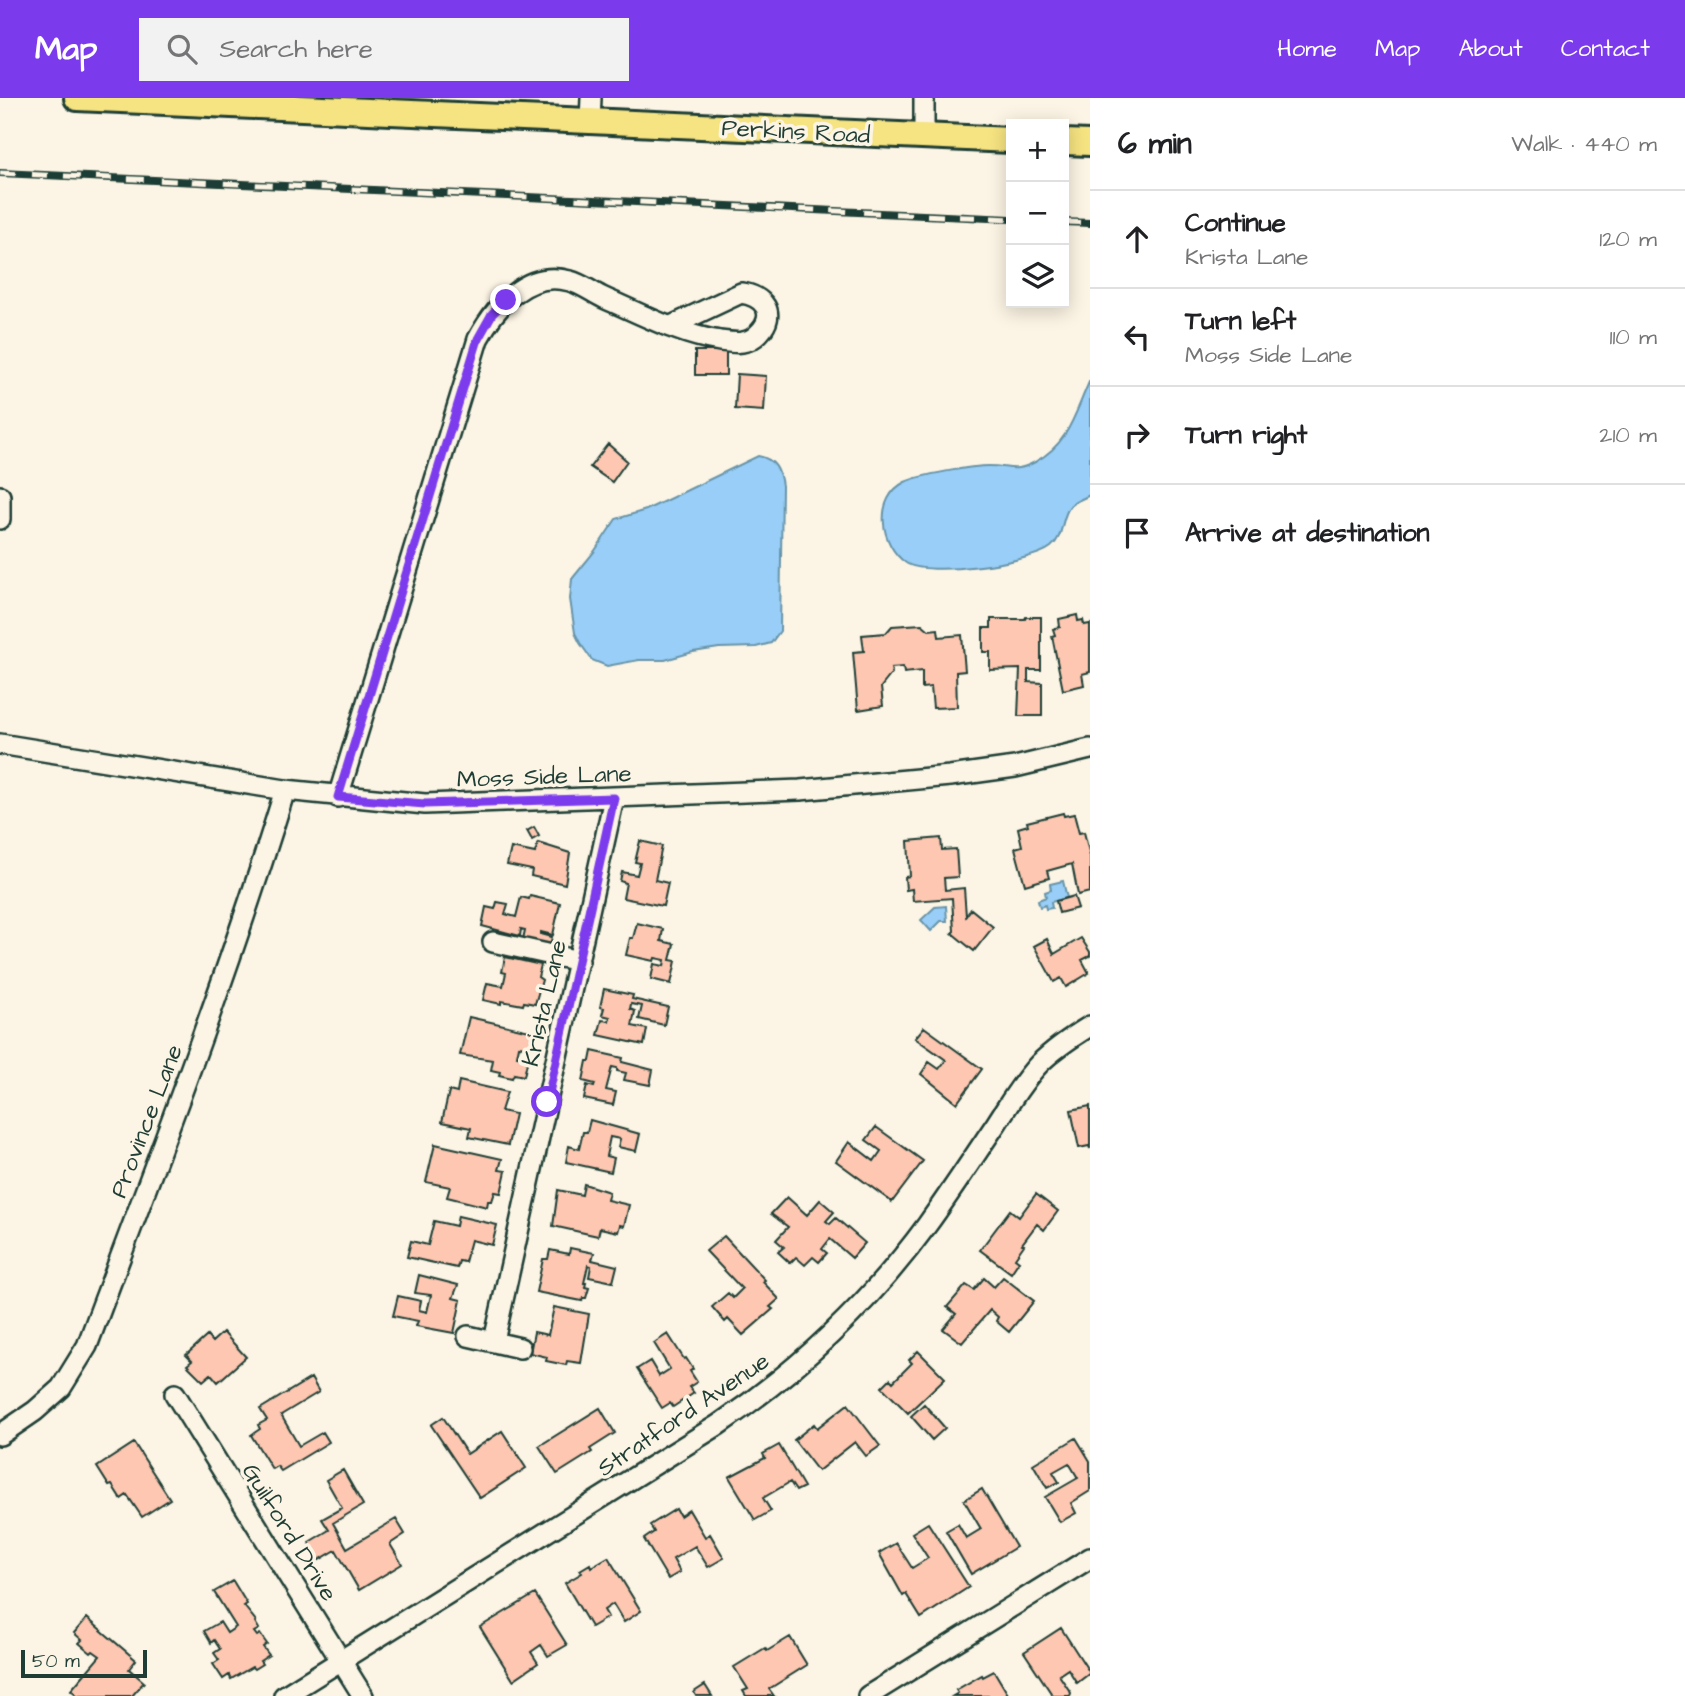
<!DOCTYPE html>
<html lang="en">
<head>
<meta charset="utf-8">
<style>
  :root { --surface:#fff; --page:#f2f2f2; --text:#202124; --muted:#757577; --line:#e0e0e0; --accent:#7c3aed }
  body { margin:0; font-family:"Architects Daughter",sans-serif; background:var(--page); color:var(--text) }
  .controls { position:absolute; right:21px; top:21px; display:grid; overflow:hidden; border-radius:0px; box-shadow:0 4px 18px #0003 }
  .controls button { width:63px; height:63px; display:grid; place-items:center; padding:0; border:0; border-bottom:2px solid var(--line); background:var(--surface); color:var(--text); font:35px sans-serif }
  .scale { position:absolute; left:21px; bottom:18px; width:126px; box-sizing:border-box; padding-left:7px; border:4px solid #1f3d34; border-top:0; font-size:19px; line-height:24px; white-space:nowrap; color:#1f3d34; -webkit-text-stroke:5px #fcf5e5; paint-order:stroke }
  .stop { position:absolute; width:21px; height:21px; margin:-16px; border:5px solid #7c3aed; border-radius:50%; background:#fff }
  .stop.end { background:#7c3aed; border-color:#fff; box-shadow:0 2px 7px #0008 }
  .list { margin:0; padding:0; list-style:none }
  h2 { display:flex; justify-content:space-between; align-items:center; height:91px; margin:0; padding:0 28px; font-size:30px }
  h2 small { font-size:23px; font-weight:400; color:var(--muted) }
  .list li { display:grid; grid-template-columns:46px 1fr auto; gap:21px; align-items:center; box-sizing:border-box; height:98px; padding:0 28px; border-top:2px solid var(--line) }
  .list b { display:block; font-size:26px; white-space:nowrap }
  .list p { margin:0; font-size:23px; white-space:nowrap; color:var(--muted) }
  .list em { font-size:23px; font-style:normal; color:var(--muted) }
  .icon { flex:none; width:38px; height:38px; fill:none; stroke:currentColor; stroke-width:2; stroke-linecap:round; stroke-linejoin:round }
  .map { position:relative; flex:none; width:1090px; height:1598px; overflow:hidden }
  header { display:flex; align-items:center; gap:42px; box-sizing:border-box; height:98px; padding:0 35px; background:var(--accent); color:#fff }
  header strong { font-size:33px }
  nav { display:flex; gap:38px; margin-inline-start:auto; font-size:24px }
  .search { width:490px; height:63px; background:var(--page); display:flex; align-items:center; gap:18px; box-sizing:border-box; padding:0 24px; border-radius:0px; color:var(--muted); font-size:26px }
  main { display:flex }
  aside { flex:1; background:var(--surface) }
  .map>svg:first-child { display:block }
</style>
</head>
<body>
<header>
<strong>Map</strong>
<div class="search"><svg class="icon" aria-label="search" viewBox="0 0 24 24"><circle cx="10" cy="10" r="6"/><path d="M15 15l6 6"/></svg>Search here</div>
<nav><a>Home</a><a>Map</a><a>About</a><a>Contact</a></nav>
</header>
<main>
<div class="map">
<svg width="1090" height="1598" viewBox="0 0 1090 1598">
  <rect width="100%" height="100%" fill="#fcf5e5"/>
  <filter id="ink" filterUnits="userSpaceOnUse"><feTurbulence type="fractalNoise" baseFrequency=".0143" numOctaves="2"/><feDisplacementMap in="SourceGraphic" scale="14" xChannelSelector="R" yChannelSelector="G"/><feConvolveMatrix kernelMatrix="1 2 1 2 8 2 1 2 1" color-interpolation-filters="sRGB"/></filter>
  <g filter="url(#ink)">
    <path fill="#98cef7" stroke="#6894a9" stroke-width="2" d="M1090,282V397C1084,400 1076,403 1071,407C1060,419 1065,438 1051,449C1031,465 926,479 906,465C880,447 873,400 905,384C919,377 973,368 989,368C1009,368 1015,375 1035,364C1070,345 1075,314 1090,282Z
      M758,358C775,361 780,372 782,388L780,533L771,545L756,549L719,550L693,554L665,562H639L607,568L592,562L580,545L575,535L570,501L572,481L594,454L616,421L646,412Z
      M1063,783L1067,800L1051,804L1052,810L1046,811L1045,807L1040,809L1038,802L1046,799L1045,794L1051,792L1050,786Z
      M946,808L947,823H941L931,833L921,822L935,809Z"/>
    <path fill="#fec7b1" stroke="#1f3d34" stroke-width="2" d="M695,253H726V277H695Z
      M737,276L766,278L764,313L735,311Z
      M608,346L627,363L612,384L590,369Z
      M1077,517L1078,523L1083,522L1084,527L1090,526V574L1082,576L1084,587L1063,592L1052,538L1055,537L1053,531L1060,529L1059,521Z
      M1026,519H1041V572H1028V584L1042,585V618H1018L1020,571L990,572V554H983V530H991V521H1025Z
      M922,526L929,532L938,531L939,539L962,537L965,573L956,574L957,609L933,610L931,589L922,590V573L904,575L903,569L891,570L892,575L881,589L883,608L858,612L853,554L864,553L862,537L886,535L892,528Z
      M1063,715L1064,718L1074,716L1079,735L1084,734L1090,758V794L1078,797L1072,766L1047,773L1049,780L1025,787L1015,750L1022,748L1018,730L1028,727L1027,724Z
      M534,729L539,738L532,742L527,733Z
      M941,740L942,752L956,751L958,779L944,780L945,792L964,790L966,818L971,811L993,829L974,853L952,835L954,833L952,800L913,803L912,791L906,792L905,779L910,778L908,743Z
      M640,743L662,748L655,782L668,785L663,808L623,800L626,785L620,783L622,774L637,777L640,765L635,764Z
      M538,745L570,755L565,786L531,778L532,772L507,767L511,750L535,755Z
      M530,798L560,805L553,837L541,834V836L552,839L549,852L522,846L525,832L521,831L520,838L482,828L486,809L495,811L497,804L508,806L505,816L516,819L521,799L529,801Z
      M1074,798L1078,810L1059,815L1056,803Z
      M637,825L663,831L661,843L674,846L670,862L676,863L671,886L651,881L654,866L664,868L665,862L655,860L654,863L626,857L630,840H633Z
      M1081,840L1090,854V858L1082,862L1089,875L1066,889L1061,880L1054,884L1034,848L1047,841L1054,856Z
      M505,859L541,867L538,879L542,882L535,906L524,904L523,907L501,903V906L483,902L487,885L503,888L506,875L502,874Z
      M604,891L633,897L632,901L668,909L664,927L639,921L642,908L631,906L630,911L635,913L632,928L647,931L644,947L598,937L602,922L609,923L610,919L602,917L604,910L600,909Z
      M469,919L534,934L530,950L519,948L517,958L528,960L524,978L514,976L512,980L499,977L500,974L491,972L493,962L460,957Z
      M924,929L982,971L957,1005L921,976L929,964L939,971L946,962L915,940Z
      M592,953L623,960L622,964L653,972L650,987L624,982L626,975L617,973V970L612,969L606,992L616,994L613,1007L584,1001L587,987L594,989L595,986L583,983L587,963H590Z
      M459,983L507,994L501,1013L515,1016L508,1047L469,1039L471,1030L442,1024L449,993L457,995Z
      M1090,1008V1051L1089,1048L1079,1050L1071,1012Z
      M590,1022L640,1036L636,1053L618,1049L620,1041L610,1039L606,1058L614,1060L611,1074L566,1064L569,1048L579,1051L583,1034H587Z
      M876,1029L923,1063L892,1104L836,1063L849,1044L874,1063L881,1053L866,1042Z
      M435,1046L502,1061L499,1072L506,1073L501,1095L495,1094L492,1103H488L487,1109L447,1099L450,1089L426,1084Z
      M584,1086L609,1094L607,1102L629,1107L624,1128L620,1127L618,1134L600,1130L598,1138L553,1128L558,1092L582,1097Z
      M1036,1096L1058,1113L1044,1132L1037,1126L1022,1146L1024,1147L1015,1160L1019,1163L1011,1175L980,1152L1010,1112L1019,1119Z
      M787,1099L807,1117L820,1102L834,1114L826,1123L830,1126L836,1120L865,1145L852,1160L830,1141L822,1151L827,1155L819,1164L813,1159L805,1167L796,1159L790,1165L778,1154L784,1149L776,1142L788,1129L771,1116Z
      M458,1118L497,1127L492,1147L471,1142L465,1164L459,1163L457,1170L407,1159L411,1143L428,1147L434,1123L456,1128Z
      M724,1138L765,1182L763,1184L779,1201L770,1209L773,1211L743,1237L728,1221L725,1224L712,1209L728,1195L733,1200L742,1191L706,1153Z
      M570,1150L594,1155L592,1162L617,1168L613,1184L589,1179L591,1168L588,1167L584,1185H586L585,1189L589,1190L586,1200H583L582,1203L536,1194L543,1161H548L550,1152L569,1156Z
      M419,1177L458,1187L453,1200L461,1202L454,1235L416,1228L418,1223L393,1218L398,1198L421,1203L419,1212L427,1214L431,1197L415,1195Z
      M1003,1179L1034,1203L1009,1234L996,1223L998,1219L990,1212L962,1245L943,1231L956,1216L947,1209L966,1187L974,1192L984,1180L994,1189Z
      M554,1209L589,1216L581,1265L567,1263L566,1267L546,1263L547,1259L530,1255L534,1234L548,1237Z
      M223,1234L246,1259L218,1284L211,1276L203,1283L187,1267L192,1263L186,1257L207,1238L212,1244Z
      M668,1236L684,1261L686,1260L693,1271L690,1273L697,1284L689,1289L694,1295L673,1309L670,1305L662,1310L637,1271L650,1263L659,1278L670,1271L654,1245Z
      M918,1253L945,1280L908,1315L882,1289L890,1281L893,1284L912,1265L909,1262Z
      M311,1280L319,1294L281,1317L299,1348L323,1334L329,1344L281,1373L277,1368L272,1371L251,1337L260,1331L258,1327L267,1322L260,1311Z
      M848,1306L880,1348L866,1358L855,1344L818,1373L794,1342L814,1326L817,1330Z
      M924,1306L945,1330L932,1342L911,1318Z
      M600,1310L615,1335L590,1351L592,1354L557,1376L539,1348Z
      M443,1319L467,1356L502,1333L526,1370L480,1400L431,1327Z
      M1076,1340L1090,1363V1393L1071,1405L1076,1415L1060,1424L1045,1399L1078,1380L1069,1365L1053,1374L1059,1384L1047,1390L1033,1366Z
      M134,1345L170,1401L142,1419L127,1397L121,1401L112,1387L109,1388L97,1369Z
      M779,1347L804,1389L796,1393L790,1384L763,1400L771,1413L755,1422L729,1379L765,1360L763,1356Z
      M343,1372L363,1407L333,1425L347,1450L396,1421L405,1436L390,1446L402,1466L359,1492L336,1452L319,1462L309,1444L329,1432L322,1421L342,1410L326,1382Z
      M982,1391L1016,1449L971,1476L946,1433L958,1426L966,1440L981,1431L964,1402Z
      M676,1411L680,1418L689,1412L705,1439L710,1436L724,1460L708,1469L695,1448L673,1461L680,1474L668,1481L644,1441L654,1434L650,1427Z
      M928,1425L969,1489L921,1520L906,1496L903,1498L879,1455L896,1445L912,1470L928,1460L912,1435Z
      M608,1459L641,1513L624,1524L613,1506L604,1512L608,1519L591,1529L565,1485L582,1475L580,1472L590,1466L591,1469Z
      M233,1483L247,1506L244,1508L256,1523L255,1524L259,1531L254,1534L257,1538L260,1536L267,1546L263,1549L269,1557L260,1563L262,1566L254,1571L252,1569L231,1581L229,1577L223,1581L213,1566L219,1562L214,1555L220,1551L214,1542L211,1545L204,1533L220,1524L227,1535L236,1529L214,1494Z
      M535,1496L567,1547L548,1558L541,1547L531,1554L538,1565L513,1582L480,1529Z
      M87,1520L136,1562L129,1571L144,1584L132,1598H78L71,1592L100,1558L93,1553L91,1555L79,1545L82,1542L74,1535Z
      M1061,1530L1090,1575L1077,1585L1068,1571L1059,1577L1071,1595L1070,1598H1053L1024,1554Z
      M790,1539L807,1567L769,1591L774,1598H746L743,1593L748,1591L734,1569L765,1550L767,1553Z
      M994,1573L1009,1598H953L958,1595L956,1592L982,1577L983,1579Z
      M705,1587L712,1598H696L694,1594Z"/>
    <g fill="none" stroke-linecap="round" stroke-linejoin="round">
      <defs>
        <path id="minor" d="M590,24L591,0
          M924,38V0
          M0,398V421
          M0,646L285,692L425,706L800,692L950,678L1015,669L1090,651
          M338,699L478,241C496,208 527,171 570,183C582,186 593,195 604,200C641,216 680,237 720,243C736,245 748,247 759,235C778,215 763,198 741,195L671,228
          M493,844L579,863
          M468,1238L520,1250
          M494,1243L614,700
          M175,1296L363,1598
          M0,1337L35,1313L61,1290L87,1248C156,1064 227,881 285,692
          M284,1598L718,1327C799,1272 869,1206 927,1127C951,1094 973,1060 996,1026C1009,1006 1022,984 1039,966C1054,951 1072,939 1090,928
          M868,1598L1090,1460"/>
        <path id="major" d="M77,0L1011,42
          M1064,44L1090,45"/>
      </defs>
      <use href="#minor" stroke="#1f3d34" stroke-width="24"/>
      <use href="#major" stroke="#1f3d34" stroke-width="30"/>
      <use href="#minor" stroke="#fcf5e5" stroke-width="19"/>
      <use href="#major" stroke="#f6e381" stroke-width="24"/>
      <defs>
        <path id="rail" d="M0,75L1011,121
          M1064,124L1090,125"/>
      </defs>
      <use href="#rail" stroke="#1f3d34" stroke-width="8"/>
      <use href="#rail" stroke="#fcf5e5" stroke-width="5" stroke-dasharray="16" stroke-linecap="butt"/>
    </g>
  </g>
  <g fill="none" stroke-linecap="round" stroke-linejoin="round" filter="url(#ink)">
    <path stroke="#7c3aed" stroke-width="9" d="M506,202L492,216L478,241L338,699L425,706L614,700L547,1004"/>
  </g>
  <g text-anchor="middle" stroke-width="7" stroke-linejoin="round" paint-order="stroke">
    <g font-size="24" fill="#1f3d34" stroke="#fcf5e5">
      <text transform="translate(796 33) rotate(3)" y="8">Perkins Road</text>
      <text transform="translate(544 678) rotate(-2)" y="8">Moss Side Lane</text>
      <text transform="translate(544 905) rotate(-77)" y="8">Krista Lane</text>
      <text transform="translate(146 1023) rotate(-69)" y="8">Province Lane</text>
      <text transform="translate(683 1316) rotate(-34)" y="8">Stratford Avenue</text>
      <text transform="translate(290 1434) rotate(58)" y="8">Guilford Drive</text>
    </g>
  </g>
</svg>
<div class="controls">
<button>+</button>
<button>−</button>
<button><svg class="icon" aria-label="layers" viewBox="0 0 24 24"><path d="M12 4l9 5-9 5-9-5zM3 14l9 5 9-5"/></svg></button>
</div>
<div class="scale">50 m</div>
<div class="stop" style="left:547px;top:1004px"></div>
<div class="stop end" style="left:506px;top:202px"></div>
</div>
<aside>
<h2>6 min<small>Walk · 440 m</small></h2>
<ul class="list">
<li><svg class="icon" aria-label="ahead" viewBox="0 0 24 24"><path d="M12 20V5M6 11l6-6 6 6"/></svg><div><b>Continue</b><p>Krista Lane</p></div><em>120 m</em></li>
<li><svg class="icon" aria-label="left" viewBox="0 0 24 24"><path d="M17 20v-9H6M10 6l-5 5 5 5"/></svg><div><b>Turn left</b><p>Moss Side Lane</p></div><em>110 m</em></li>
<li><svg class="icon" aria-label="right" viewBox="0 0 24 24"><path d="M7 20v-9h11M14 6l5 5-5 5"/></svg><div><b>Turn right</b></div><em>210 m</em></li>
<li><svg class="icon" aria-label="arrive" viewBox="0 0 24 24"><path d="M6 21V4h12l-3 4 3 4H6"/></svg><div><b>Arrive at destination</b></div></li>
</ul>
</aside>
</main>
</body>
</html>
